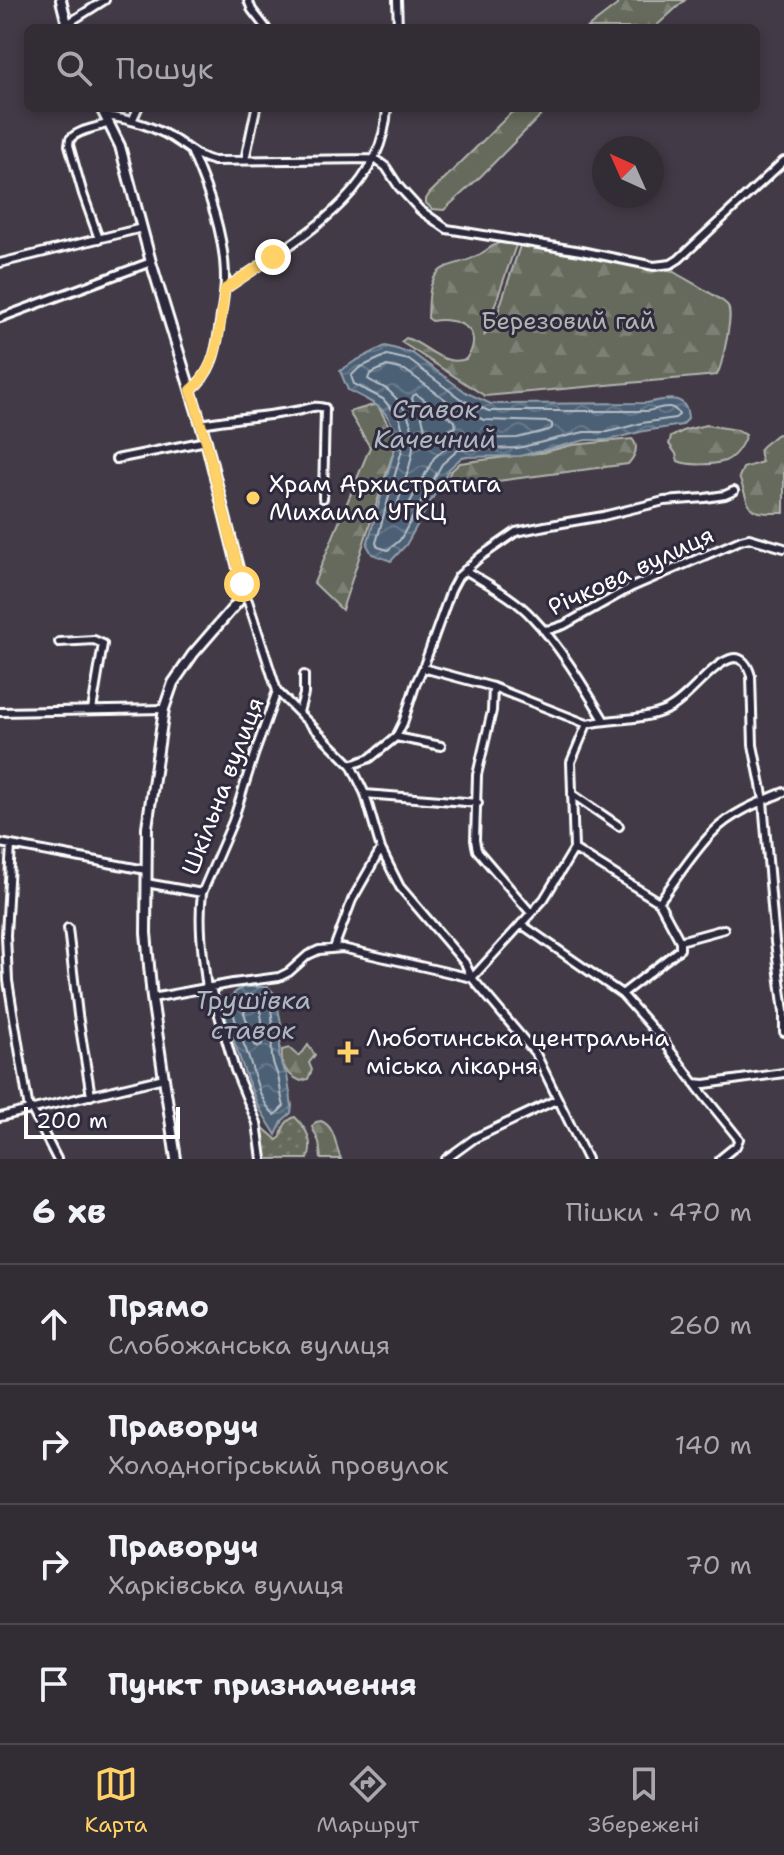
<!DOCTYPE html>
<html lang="uk">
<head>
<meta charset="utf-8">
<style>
  :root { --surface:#322c34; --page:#3a343c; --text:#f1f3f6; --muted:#a8a7ac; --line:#4d484f; --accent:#ffd166 }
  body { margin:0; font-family:"Shantell Sans",sans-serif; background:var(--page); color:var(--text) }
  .compass { position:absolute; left:592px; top:136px; width:72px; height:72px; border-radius:50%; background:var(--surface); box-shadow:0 4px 12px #0003; rotate:315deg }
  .scale { position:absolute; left:24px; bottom:20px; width:156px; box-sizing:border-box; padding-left:8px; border:4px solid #fff; border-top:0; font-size:22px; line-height:28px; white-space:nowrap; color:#fff; -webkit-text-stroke:6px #2f2a3d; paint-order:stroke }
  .stop { position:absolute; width:24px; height:24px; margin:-18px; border:6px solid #ffd166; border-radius:50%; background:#fff }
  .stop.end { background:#ffd166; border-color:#fff; box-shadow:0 2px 8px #0008 }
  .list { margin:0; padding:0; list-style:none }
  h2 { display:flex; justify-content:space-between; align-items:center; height:104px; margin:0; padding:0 32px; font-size:34px }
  h2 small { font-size:26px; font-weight:400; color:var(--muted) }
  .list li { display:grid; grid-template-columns:52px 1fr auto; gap:24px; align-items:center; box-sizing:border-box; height:120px; padding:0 32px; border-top:2px solid var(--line) }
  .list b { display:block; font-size:30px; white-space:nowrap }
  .list p { margin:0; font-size:26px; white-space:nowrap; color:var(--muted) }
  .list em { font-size:26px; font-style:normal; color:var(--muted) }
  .icon { flex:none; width:44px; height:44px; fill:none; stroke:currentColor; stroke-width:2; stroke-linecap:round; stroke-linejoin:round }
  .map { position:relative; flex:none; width:784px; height:1159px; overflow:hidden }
  .search { position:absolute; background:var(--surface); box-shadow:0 4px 12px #0003; left:24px; right:24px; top:24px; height:88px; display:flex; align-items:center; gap:20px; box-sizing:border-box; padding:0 28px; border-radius:12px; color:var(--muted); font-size:30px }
  .sheet { height:584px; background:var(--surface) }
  nav { display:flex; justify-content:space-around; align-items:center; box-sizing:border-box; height:112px; border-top:2px solid var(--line); background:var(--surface); font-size:22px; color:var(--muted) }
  nav a { display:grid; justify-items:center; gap:4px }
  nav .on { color:var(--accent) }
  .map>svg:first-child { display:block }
</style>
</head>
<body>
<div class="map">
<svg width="784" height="1159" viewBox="0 0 784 1159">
  <defs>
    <pattern id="forest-firs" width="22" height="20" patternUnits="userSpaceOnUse" patternTransform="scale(2)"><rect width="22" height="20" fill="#656a5c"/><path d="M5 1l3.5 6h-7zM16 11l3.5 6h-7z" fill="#7c8074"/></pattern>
    <pattern id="park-dots" width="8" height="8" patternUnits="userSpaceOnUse" patternTransform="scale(2)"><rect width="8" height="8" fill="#656a5c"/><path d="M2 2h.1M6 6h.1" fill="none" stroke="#7c8074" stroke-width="1.8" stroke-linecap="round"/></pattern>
    <pattern id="water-waves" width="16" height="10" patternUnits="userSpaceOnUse" patternTransform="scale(2)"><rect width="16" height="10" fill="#4b6075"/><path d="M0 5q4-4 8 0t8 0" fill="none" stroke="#66788a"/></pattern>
  </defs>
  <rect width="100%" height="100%" fill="#423a46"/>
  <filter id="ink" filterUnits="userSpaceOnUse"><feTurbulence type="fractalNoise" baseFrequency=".0125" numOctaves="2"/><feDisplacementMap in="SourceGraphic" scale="16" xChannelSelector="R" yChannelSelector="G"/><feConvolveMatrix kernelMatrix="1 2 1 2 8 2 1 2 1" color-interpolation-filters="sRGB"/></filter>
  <g filter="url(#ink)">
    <path fill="url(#forest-firs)" stroke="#b2b4ae" stroke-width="2" d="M618,0H685L654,28H587L617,5Z
      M516,108L547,109L481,176L444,210L432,209L426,203V199L430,193Z
      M506,241L516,245L484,336L494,324L520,246L674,272C683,278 726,300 728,306C732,315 728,328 727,338C724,351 723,363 717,375L485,396L401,342L406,338C427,344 441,367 466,359C466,359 472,349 472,348C479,324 449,317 432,321L428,318C429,300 427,275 446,267C456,263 468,261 477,256C488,250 493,243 506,241Z
      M377,404L397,441L342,610L314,583L370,447L349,412Z
      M706,425L737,430L746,435C742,445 735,457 725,461C714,465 688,466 678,461L676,454L669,444L671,437L685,430Z
      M778,434L784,436V513C743,514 752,510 739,477L743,468L762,462C757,447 759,449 770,440C773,438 775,435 778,434Z
      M632,439C640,447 635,456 628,464L459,486L446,484L450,472L460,463L545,452L572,445Z
      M308,1045L315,1055L309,1063L312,1070L308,1079L301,1081C287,1075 280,1066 282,1050L289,1048L298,1056L303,1052Z
      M321,1121C336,1127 335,1146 341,1159H321L319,1142L312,1127L316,1122Z"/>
    <path fill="url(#park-dots)" stroke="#b2b4ae" stroke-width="2" d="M295,1117C307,1129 314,1142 308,1159H262L255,1129L261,1126L277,1140L281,1137C282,1128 286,1120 295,1117Z"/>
    <path fill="url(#water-waves)" stroke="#93a0ac" stroke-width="2" d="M385,346L412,353L467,393L491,404L647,403C666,399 687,392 688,419L682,425L644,431L608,440H586L520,456L462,457L449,469L406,545L391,561L372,554L367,545L397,441C390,408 376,404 348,390L340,371L355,361Z
      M244,987H268L274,993L277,1003L282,1028L279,1055L282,1066L287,1075L292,1106L291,1113L283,1120L276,1135L258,1106L247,1079L226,1018C224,1003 231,993 244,987Z"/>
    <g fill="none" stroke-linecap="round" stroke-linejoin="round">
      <path stroke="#b7bfc8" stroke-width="2" d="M387,355L409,360L462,400L489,411H647C659,409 673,401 679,415L675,418L642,423L608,432H584L518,448L458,450L442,464L400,540L388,550L378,547L376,543L405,439L400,419L383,399L354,384L351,376L359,368Z
        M387,366L405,370L457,408L484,420L549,422L552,424V428L549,430L517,438L462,439L452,442L434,458L403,515L398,516L395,512C408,466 431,431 390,392C384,386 375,384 368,379L370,374Z
        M416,394L455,421L456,427L446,432L433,443L428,442L421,413L412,399L413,396Z
        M264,995C278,1013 270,1036 272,1057C273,1066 278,1073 279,1081C281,1090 281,1098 284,1106L275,1115C259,1102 255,1075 248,1055C243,1041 236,1027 233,1011L241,997L246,995Z
        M256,1005L260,1008L263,1028L262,1044L259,1047L255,1045L244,1013L247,1006Z"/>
      <defs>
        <path id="street" d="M248,0L252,10L266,28
          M397,0L398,28
          M67,24L105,0
          M106,116C131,119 159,128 180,143C193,152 198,157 214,161L375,159L386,167L399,187L420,210L447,229L581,251L654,266L671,264L679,259L784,161
          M132,121L138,108
          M245,160L256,108
          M99,239L83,194L69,145L70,139C79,129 97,128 109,123
          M0,263L142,228
          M225,289C289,244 383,198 387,108
          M0,318L151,262
          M191,390C211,374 216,353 219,329C221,313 225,296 225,279C225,236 209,192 192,153
          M201,424C232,418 264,417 295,411C307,410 313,404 325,408L323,498
          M116,459L206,441
          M465,570C487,584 514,597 532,617C560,646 583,685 604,720
          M242,593L248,601L277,691L351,765L365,794L381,849L400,887L465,963L472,978L536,1054L587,1159
          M543,630L552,629L564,625L632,587L741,540L749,538L784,548
          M59,642L94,640L103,644L92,710
          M423,668L493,687L587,724
          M493,687L492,711L477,775L475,840L477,850L531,913
          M0,712L164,709
          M299,712L304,694V675
          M396,737L441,746
          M351,765L370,758L396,737L403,723L416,683L423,668L451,590L458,577L480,557L516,532L545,526L603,516L664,501L705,498L725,495L734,491
          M365,794L478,803
          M572,794L619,826
          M763,801L775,942L784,1012V1032
          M0,843L146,870
          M11,845L6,935L8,981L29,1110
          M574,849L659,902L680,941V949L622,994
          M146,883L202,893
          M659,902C676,880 694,851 713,832C731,813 760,802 784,792
          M521,924L622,994L662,1039L698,1088L739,1139L736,1146L720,1159
          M68,928L78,1015L91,1096
          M680,941L724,929
          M334,948L352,900L381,849
          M472,978L544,899L574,849L571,762L587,724C613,718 641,721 666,710C687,701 708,667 730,659C742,655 748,665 751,676L753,745L764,800
          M211,988L235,1070L257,1123L262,1159
          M207,989C203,958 198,924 202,893L233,821L254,755L277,691
          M152,998L233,983L279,977L289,972L308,955L319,950L342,948L472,978
          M694,1083L705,1084L784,1073
          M32,1110L57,1159
          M0,1117L164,1078
          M446,1159L475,1138L558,1099"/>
        <path id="secondary" d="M61,0L68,28
          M101,108L120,146L151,262L206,441L242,584V593L238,602L193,654L173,683L164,709L147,827L146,933L152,998L176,1159"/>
      </defs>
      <use href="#street" stroke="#fff" stroke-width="12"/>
      <use href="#secondary" stroke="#fff" stroke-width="14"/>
      <use href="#street" stroke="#2f2a3d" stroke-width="6"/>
      <use href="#secondary" stroke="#2f2a3d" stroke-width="8"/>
    </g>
  </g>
  <g fill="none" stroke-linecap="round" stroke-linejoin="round" filter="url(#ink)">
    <path stroke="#ffd166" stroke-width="10" d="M242,584L206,441L191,390C221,366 219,324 225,289L273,257"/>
  </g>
  <g fill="#ffd166" stroke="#2f2a3d" stroke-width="3">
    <circle cx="253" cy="498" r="8"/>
    <path d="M344 1040h8v8h8v8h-8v8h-8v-8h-8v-8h8z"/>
  </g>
  <g text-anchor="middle" stroke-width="6" stroke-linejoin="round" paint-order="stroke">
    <g font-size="24" fill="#b2b4ae" stroke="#2f2a3d">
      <text x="568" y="329">Березовий гай</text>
    </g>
    <g font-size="24" fill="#fff" stroke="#2f2a3d" text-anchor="start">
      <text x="269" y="492">Храм Архистратига<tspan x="269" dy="28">Михаила УГКЦ</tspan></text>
      <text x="366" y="1046">Люботинська центральна<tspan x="366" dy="28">міська лікарня</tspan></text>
    </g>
    <g font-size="24" fill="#fff" stroke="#2f2a3d">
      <text transform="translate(631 571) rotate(-25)" y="8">Річкова вулиця</text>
      <text transform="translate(223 786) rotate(-69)" y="8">Шкільна вулиця</text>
    </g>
    <g font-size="26" font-style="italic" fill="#aeb7c1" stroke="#2f2a3d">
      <text x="435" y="418">Ставок<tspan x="435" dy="30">Качечний</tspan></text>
      <text x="253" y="1009">Трушівка<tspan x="253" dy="30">ставок</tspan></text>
    </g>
  </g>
</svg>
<svg class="compass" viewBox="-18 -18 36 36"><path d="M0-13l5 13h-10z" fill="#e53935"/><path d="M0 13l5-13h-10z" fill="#a8a7ac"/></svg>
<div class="scale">200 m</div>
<div class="stop" style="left:242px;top:584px"></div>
<div class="stop end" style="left:273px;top:257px"></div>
<div class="search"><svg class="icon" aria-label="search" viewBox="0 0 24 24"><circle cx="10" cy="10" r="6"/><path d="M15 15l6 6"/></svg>Пошук</div>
</div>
<section class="sheet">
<h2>6 хв<small>Пішки · 470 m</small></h2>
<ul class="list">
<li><svg class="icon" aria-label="ahead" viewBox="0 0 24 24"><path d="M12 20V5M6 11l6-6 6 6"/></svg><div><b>Прямо</b><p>Слобожанська вулиця</p></div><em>260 m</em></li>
<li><svg class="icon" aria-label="right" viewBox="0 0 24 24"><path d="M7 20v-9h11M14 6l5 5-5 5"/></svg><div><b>Праворуч</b><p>Холодногірський провулок</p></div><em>140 m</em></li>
<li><svg class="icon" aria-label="right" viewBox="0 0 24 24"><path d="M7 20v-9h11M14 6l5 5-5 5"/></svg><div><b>Праворуч</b><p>Харківська вулиця</p></div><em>70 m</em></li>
<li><svg class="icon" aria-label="arrive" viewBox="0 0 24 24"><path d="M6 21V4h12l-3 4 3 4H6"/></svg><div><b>Пункт призначення</b></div></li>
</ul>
</section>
<nav>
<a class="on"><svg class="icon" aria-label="map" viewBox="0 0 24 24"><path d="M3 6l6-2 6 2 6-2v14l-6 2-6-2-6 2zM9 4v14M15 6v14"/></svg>Карта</a>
<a><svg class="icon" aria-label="directions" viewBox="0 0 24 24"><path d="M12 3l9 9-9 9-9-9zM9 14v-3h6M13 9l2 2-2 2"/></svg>Маршрут</a>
<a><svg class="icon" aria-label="saved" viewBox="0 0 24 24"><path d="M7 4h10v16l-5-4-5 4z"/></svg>Збережені</a>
</nav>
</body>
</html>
